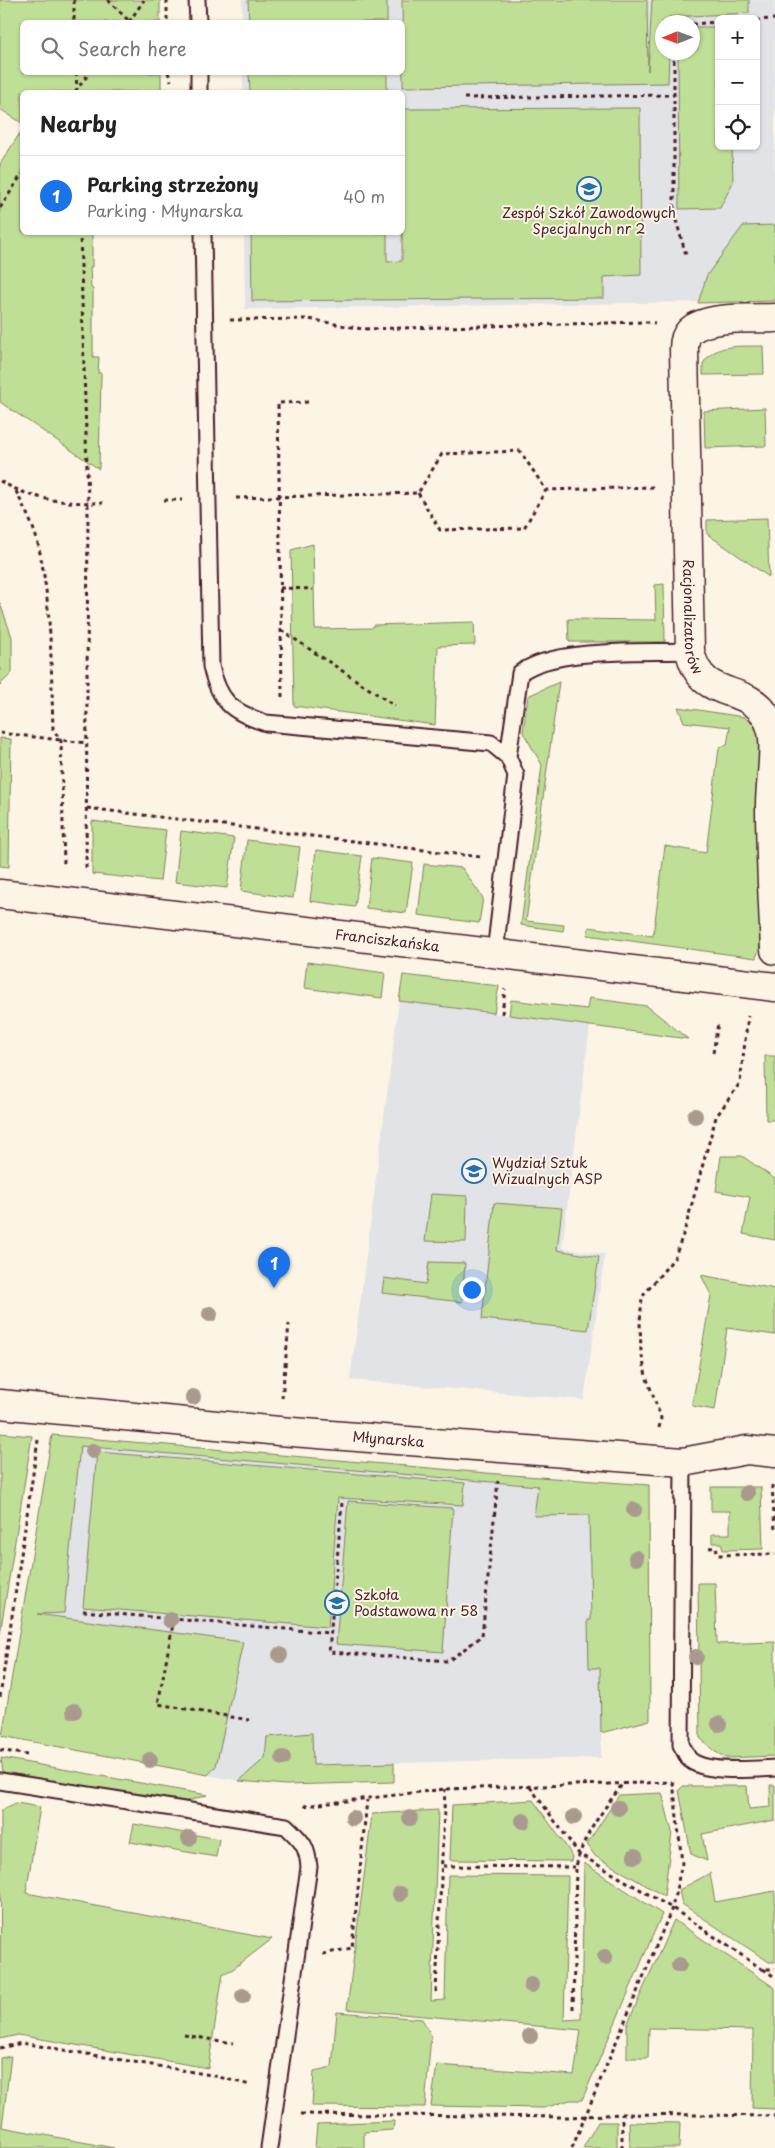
<!DOCTYPE html>
<html lang="en">
<head>
<meta charset="utf-8">
<style>
  :root { --surface:#fff; --page:#f6f6f6; --text:#222; --muted:#767676; --line:#e0e0e0; --accent:#1a73e8 }
  body { margin:0; font-family:"Playpen Sans",sans-serif; background:var(--page); color:var(--text) }
  .controls { position:absolute; right:15px; top:15px; display:grid; overflow:hidden; border-radius:8px; box-shadow:0 1px 4px #0004 }
  .controls button { width:45px; height:45px; display:grid; place-items:center; padding:0; border:0; border-bottom:1px solid var(--line); background:var(--surface); color:var(--text); font:25px sans-serif }
  .compass { position:absolute; left:655px; top:15px; width:45px; height:45px; border-radius:50%; background:var(--surface); box-shadow:0 1px 4px #0004; rotate:269deg }
  .you { position:absolute; left:471px; top:1289px; width:18px; height:18px; margin:-12px; border:4px solid #fff; border-radius:50%; background:#1a73e8; box-shadow:0 0 0 8px #1a73e833 }
  .badge { display:grid; place-items:center; width:32px; height:32px; border-radius:50%; background:var(--accent); color:#fff; font-size:16px; font-weight:700 }
  .pin { position:absolute; translate:-50% -41px; filter:drop-shadow(0 1px 2px #0008) }
  .pin::after { content:''; position:absolute; top:26px; width:18px; height:15px; background:inherit; clip-path:polygon(0 0,100% 0,50% 100%) }
  .list { margin:0; padding:0; list-style:none }
  h2 { display:flex; justify-content:space-between; align-items:center; height:65px; margin:0; padding:0 20px; font-size:21px }
  h2 small { font-size:16px; font-weight:400; color:var(--muted) }
  .list li { display:grid; grid-template-columns:32px 1fr auto; gap:15px; align-items:center; box-sizing:border-box; height:80px; padding:0 20px; border-top:1px solid var(--line) }
  .list b { display:block; font-size:19px; white-space:nowrap }
  .list p { margin:0; font-size:16px; white-space:nowrap; color:var(--muted) }
  .list em { font-size:16px; font-style:normal; color:var(--muted) }
  .icon { flex:none; width:28px; height:28px; fill:none; stroke:currentColor; stroke-width:2; stroke-linecap:round; stroke-linejoin:round }
  .map { position:relative; flex:none; width:775px; height:2148px; overflow:hidden }
  .search { position:absolute; background:var(--surface); box-shadow:0 1px 4px #0004; left:20px; top:20px; width:385px; height:55px; display:flex; align-items:center; gap:12px; box-sizing:border-box; padding:0 18px; border-radius:8px; color:var(--muted); font-size:19px }
  .panel { position:absolute; background:var(--surface); box-shadow:0 1px 4px #0004; left:20px; top:90px; width:385px; height:145px; border-radius:8px }
  .map>svg:first-child { display:block }
</style>
</head>
<body>
<div class="map">
<svg width="775" height="2148" viewBox="0 0 775 2148">
  <rect width="100%" height="100%" fill="#fcf5e5"/>
  <filter id="ink" filterUnits="userSpaceOnUse"><feTurbulence type="fractalNoise" baseFrequency=".02" numOctaves="2"/><feDisplacementMap in="SourceGraphic" scale="10" xChannelSelector="R" yChannelSelector="G"/><feConvolveMatrix kernelMatrix="1 2 1 2 8 2 1 2 1" color-interpolation-filters="sRGB"/></filter>
  <g filter="url(#ink)">
    <path fill="#e2e3e6" fill-rule="evenodd" d="M242,0H775V301L245,309L244,233L402,232V92H243V73L402,72V22H242ZM719,19H756V146H719ZM662,22H692V52H662Z
      M399,1001L590,1026L562,1248L605,1254L584,1400L350,1380Z
      M52,1435L498,1474L649,1485L650,1720L601,1733V1758L313,1765L239,1781L2,1736Z"/>
    <path fill="#bfdf97" stroke="#847f61" d="M0,0H160V22H22V72L161,73V92H22V123L0,109Z
      M248,0H387V22H249Z
      M402,0H647L648,71L652,0H749V13L669,17V22H662V52L669,53L668,83L403,87Z
      M693,27H719V146H732L733,182L720,208L679,209L678,53L692,52Z
      M249,73H387V92H250Z
      M640,108L641,275L604,277V298L252,301L251,233H387V262L402,261L403,109Z
      M22,130V232L92,233V267H90L91,288L93,289V357H99L98,373H101L99,469L0,402V164Z
      M775,225V301L698,303L707,275L743,226Z
      M763,346L764,374L703,375V364C715,342 741,347 763,346Z
      M765,408L766,446L705,448L704,411Z
      M767,518L769,577L707,534V520Z
      M313,544L315,629L372,628L374,625L474,622L475,645L438,646L435,725L294,706L291,550Z
      M664,584L665,642H569L568,619L656,620L655,585Z
      M0,603L12,637V673L0,685Z
      M559,682L526,921L564,925L563,931L521,925L542,765L523,732L528,696Z
      M678,707L744,717L754,724L760,735V946L756,958L587,935L589,927L653,936L665,846L706,853L719,748L727,745L730,727L684,722Z
      M0,738L11,739L9,867L0,866Z
      M92,821L166,830L160,881L92,874Z
      M181,831L234,838L227,888L175,882Z
      M247,840L300,847L293,898L241,891Z
      M316,850L362,856L355,907L310,901Z
      M372,858L413,863L406,913L366,908Z
      M424,864L462,868L483,898L479,923L418,915Z
      M307,962L385,973L382,998L304,988Z
      M403,975L499,986L494,1013L399,1001Z
      M589,998L647,1006L688,1039L509,1015L511,1000L587,1009Z
      M765,1056H775V1120H766Z
      M721,1156H742L775,1179V1240L743,1234L750,1197L716,1191Z
      M431,1194L467,1196L466,1242L425,1241Z
      M494,1203L562,1208L557,1250L599,1257L588,1330L482,1319Z
      M429,1262L465,1263L462,1302L382,1293L384,1278L426,1284Z
      M701,1275L775,1289V1335L727,1328L715,1410L692,1406L711,1295Z
      M0,1433L32,1436L0,1634Z
      M52,1435L498,1474L649,1485L650,1720L601,1733L600,1668H589L588,1620H591L589,1515L534,1516L538,1486L80,1446L64,1613L37,1614L243,1642L216,1766L208,1775L2,1736Z
      M97,1452L465,1483L463,1505L338,1498L328,1627L83,1607Z
      M711,1487H761L763,1549L723,1550L721,1543H712V1534H730V1511H711Z
      M348,1501L453,1508L443,1652L336,1644Z
      M698,1583H715L717,1644L775,1642V1756L726,1758L714,1751L700,1738Z
      M312,1733L313,1765L394,1763V1782L286,1785L239,1781L265,1758L267,1737Z
      M1,1758L207,1795L182,1803L3,1772Z
      M770,1785H775V1820L702,1834L707,1861L691,1854L679,1790L683,1786H747L749,1809L771,1807Z
      M662,1793L672,1832L664,1896L595,1856L587,1844L619,1795Z
      M533,1800L568,1849L572,1857L571,1861L450,1860L452,1805Z
      M16,1803L40,1807L26,1893L272,1939L233,1969L223,1974L208,2068L18,2035L0,2039L1,1810Z
      M438,1810L431,2001L445,2000L448,1875L568,1876L564,2020L581,2019L584,1863L662,1914L582,2100H570L544,2108L431,2106L437,2065L574,2075L581,2030L347,2009L372,1814Z
      M134,1824L219,1839L216,1857L130,1842Z
      M710,1873L715,1902L775,1891V1962H769L682,1904L679,1890Z
      M674,1920L775,1988V2109L752,2108L753,2030L649,2028L648,2058H627V2025Z
      M337,2012L422,2019L431,2035L425,2107L312,2106L314,2071L332,2067Z
      M11,2056L2,2127L114,2148H0V2058Z
      M394,2121L393,2130L364,2132V2148H315L317,2124Z
      M598,2122H617V2148H583Z
      M629,2122L680,2123L679,2148H630Z"/>
    <g fill="none" stroke-linecap="round" stroke-linejoin="round">
      <defs>
        <path id="lane" d="M197,0L198,22
          M199,72V92
          M203,232L211,666C219,701 231,712 266,723L491,743L508,757L516,775L495,953
          M508,757L520,673C555,647 644,653 690,651
          M683,1462L681,1745C684,1749 686,1755 689,1759C704,1774 755,1769 775,1768
          M0,1781L286,1826C301,1841 307,1844 309,1867L269,2148"/>
        <g id="street">
          <path id="s1" d="M775,318C752,319 707,315 690,331C685,336 684,343 684,349L690,651C701,702 743,683 764,713C769,720 772,729 773,738C775,760 770,784 770,806C770,854 773,902 775,950"/>
          <path id="s2" d="M0,1404L279,1431L683,1462L747,1450L775,1453"/>
        </g>
        <g id="secondary">
          <path id="s3" d="M0,894L775,987"/>
        </g>
      </defs>
      <use href="#lane" stroke="#4a1f2b" stroke-width="19"/>
      <use href="#street" stroke="#4a1f2b" stroke-width="31"/>
      <use href="#secondary" stroke="#4a1f2b" stroke-width="31"/>
      <path stroke="#4a1f2b" stroke-width="3" stroke-dasharray="4 4" stroke-linecap="butt" d="M74,0V22
        M108,0L130,22
        M167,0V22
        M756,20L775,19
        M129,22L144,0
        M692,24L719,22
        M674,52V213L686,255
        M76,72L77,89
        M168,72L171,81
        M75,92L90,72
        M464,98L674,95
        M0,208L22,174
        M80,232L88,503L86,872
        M230,320L309,319L362,329L646,322L655,323
        M0,481C35,501 63,503 103,503
        M16,491C24,508 34,526 38,544C52,605 51,667 53,729L61,741L64,867
        M418,493L440,530L524,528L546,490
        M236,498L418,493L442,454L520,451L546,490L654,487
        M164,500H182
        M280,588L313,589
        M281,630L395,706
        M282,697L278,403L310,402
        M0,733L87,743
        M87,808L481,857
        M502,1014L505,989
        M713,1053L718,1023
        M282,1398L289,1324
        M659,1428L661,1418L646,1376L641,1351L640,1322L642,1297L675,1257L685,1229L716,1117L740,1083L748,1016
        M772,1485L775,1531
        M342,1503L329,1652L448,1661L482,1636L498,1481
        M709,1548L716,1547L718,1555L775,1554
        M83,1611L330,1633
        M174,1619L158,1704L249,1720
        M0,1697L38,1440
        M0,1750L27,1755
        M530,1787L579,1854L672,1908L762,1969H775
        M304,1806L445,1789L672,1782
        M443,1866L576,1867
        M323,1954L352,1948L367,1800
        M763,1969L775,1977
        M436,1992L445,1789
        M573,2009L576,1867C583,1834 604,1810 623,1783
        M184,2035L233,2043
        M0,2048L22,2043L211,2075L250,2085
        M301,2114L568,2117L622,2114L775,2116
        M572,2148L672,1908L682,1863L673,1781
        M622,2148V2114"/>
      <use href="#lane" stroke="#fcf5e5" stroke-width="15"/>
      <use href="#street" stroke="#fcf5e5" stroke-width="28"/>
      <use href="#secondary" stroke="#fcf5e5" stroke-width="28"/>
    </g>
    <g fill="#aa9a8e">
      <circle cx="695" cy="1116" r="8"/>
      <circle cx="210" cy="1314" r="8"/>
      <circle cx="193" cy="1397" r="8"/>
      <circle cx="93" cy="1451" r="8"/>
      <circle cx="747" cy="1493" r="8"/>
      <circle cx="634" cy="1510" r="8"/>
      <circle cx="636" cy="1558" r="8"/>
      <circle cx="170" cy="1620" r="8"/>
      <circle cx="280" cy="1655" r="8"/>
      <circle cx="696" cy="1657" r="8"/>
      <circle cx="74" cy="1711" r="8"/>
      <circle cx="719" cy="1724" r="8"/>
      <circle cx="283" cy="1758" r="8"/>
      <circle cx="150" cy="1760" r="8"/>
      <circle cx="618" cy="1808" r="8"/>
      <circle cx="574" cy="1817" r="8"/>
      <circle cx="353" cy="1818" r="8"/>
      <circle cx="410" cy="1818" r="8"/>
      <circle cx="523" cy="1821" r="8"/>
      <circle cx="189" cy="1838" r="8"/>
      <circle cx="635" cy="1856" r="8"/>
      <circle cx="400" cy="1894" r="8"/>
      <circle cx="605" cy="1957" r="8"/>
      <circle cx="679" cy="1965" r="8"/>
      <circle cx="531" cy="1985" r="8"/>
      <circle cx="243" cy="1996" r="8"/>
      <circle cx="530" cy="2036" r="8"/>
    </g>
  </g>
  <defs>
    <symbol id="school-ring" viewBox="-11 -11 22 22"><circle r="9.5" fill="#fcf5e5" stroke="#1f6fb2" stroke-width="1.5"/><path d="M0-5L7-2L0 1L-7-2ZM-4 1L0 2.5L4 1V4Q0 6-4 4Z" fill="#1f6fb2"/></symbol>
    <symbol id="university-ring" viewBox="-11 -11 22 22"><circle r="9.5" fill="#fcf5e5" stroke="#1f6fb2" stroke-width="1.5"/><path d="M0-5L7-2L0 1L-7-2ZM-4 1L0 2.5L4 1V4Q0 6-4 4Z" fill="#1f6fb2"/></symbol>
  </defs>
  <g fill-rule="evenodd">
    <use href="#school-ring" x="575" y="175" width="28" height="28"/>
    <use href="#university-ring" x="460" y="1157" width="28" height="28"/>
    <use href="#school-ring" x="323" y="1589" width="28" height="28"/>
  </g>
  <g text-anchor="middle" stroke-width="4" stroke-linejoin="round" paint-order="stroke">
    <g font-size="14" fill="#4a1f2b" stroke="#fcf5e5" text-anchor="start">
      <text x="589" y="218" text-anchor="middle">Zespół Szkół Zawodowych<tspan x="589" dy="16">Specjalnych nr 2</tspan></text>
      <text x="492" y="1168">Wydział Sztuk<tspan x="492" dy="16">Wizualnych ASP</tspan></text>
      <text x="354" y="1600">Szkoła<tspan x="354" dy="16">Podstawowa nr 58</tspan></text>
    </g>
    <g font-size="14" fill="#4a1f2b" stroke="#fcf5e5">
      <text dy="5" stroke="none"><textPath href="#s1" startOffset="375">Racjonalizatorów</textPath></text>
      <text dy="5" stroke="none"><textPath href="#s3" startOffset="390">Franciszkańska</textPath></text>
      <text dy="5" stroke="none"><textPath href="#s2" startOffset="390">Młynarska</textPath></text>
    </g>
  </g>
</svg>
<div class="controls">
<button>+</button>
<button>−</button>
<button><svg class="icon" aria-label="locate" viewBox="0 0 24 24"><circle cx="12" cy="12" r="6"/><path d="M12 2v4M12 18v4M2 12h4M18 12h4"/></svg></button>
</div>
<svg class="compass" viewBox="-18 -18 36 36"><path d="M0-13l5 13h-10z" fill="#e53935"/><path d="M0 13l5-13h-10z" fill="#767676"/></svg>
<div class="you"></div>
<div class="pin badge" style="left:274px;top:1288px">1</div>
<div class="search"><svg class="icon" aria-label="search" viewBox="0 0 24 24"><circle cx="10" cy="10" r="6"/><path d="M15 15l6 6"/></svg>Search here</div>
<section class="panel">
<h2>Nearby<small></small></h2>
<ul class="list">
<li><span class="badge">1</span><div><b>Parking strzeżony</b><p>Parking · Młynarska</p></div><em>40 m</em></li>
</ul>
</section>
</div>
</body>
</html>
